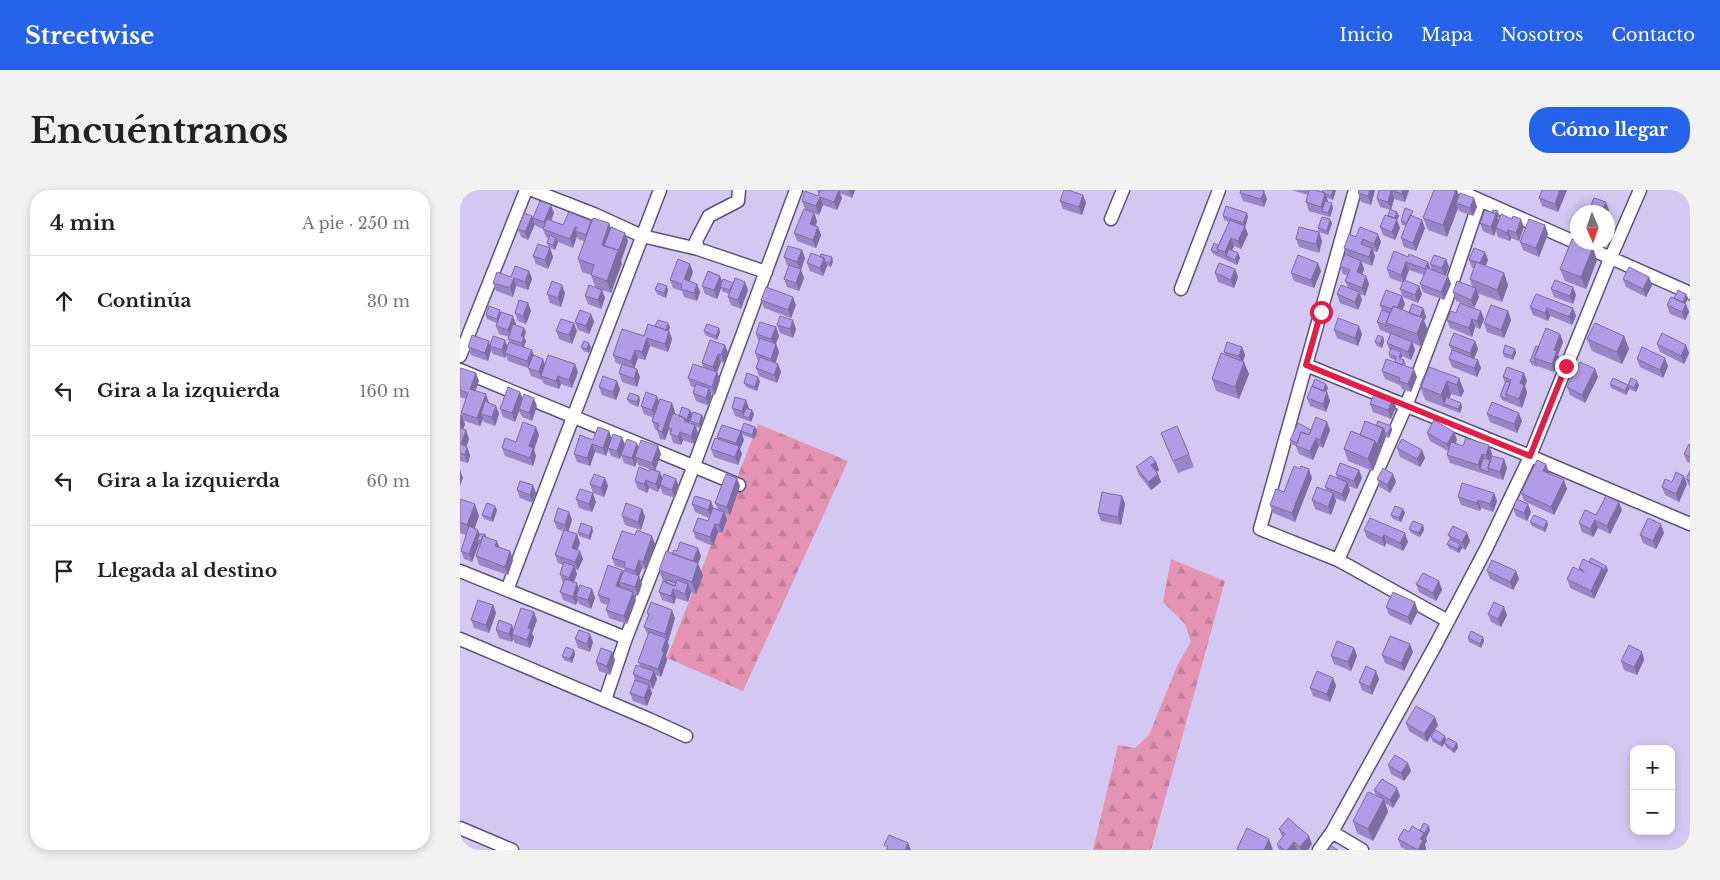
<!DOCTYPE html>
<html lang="es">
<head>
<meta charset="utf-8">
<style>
  :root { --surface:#fff; --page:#f2f2f2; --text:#222; --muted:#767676; --line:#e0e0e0; --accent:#2563eb }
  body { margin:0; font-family:"Libre Baskerville",serif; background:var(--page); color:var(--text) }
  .controls { position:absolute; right:15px; bottom:15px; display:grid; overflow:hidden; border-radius:10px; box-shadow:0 2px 8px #0003 }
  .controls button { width:45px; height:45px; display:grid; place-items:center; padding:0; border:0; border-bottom:1px solid var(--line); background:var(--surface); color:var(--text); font:25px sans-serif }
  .compass { position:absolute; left:1110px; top:15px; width:45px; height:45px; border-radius:50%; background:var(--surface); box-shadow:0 2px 8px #0003; rotate:178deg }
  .stop { position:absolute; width:15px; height:15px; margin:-11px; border:4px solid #e11d48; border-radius:50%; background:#fff }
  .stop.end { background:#e11d48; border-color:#fff; box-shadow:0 1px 5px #0008 }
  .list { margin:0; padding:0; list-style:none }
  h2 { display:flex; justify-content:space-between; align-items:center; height:65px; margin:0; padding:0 20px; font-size:21px }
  h2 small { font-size:16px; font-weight:400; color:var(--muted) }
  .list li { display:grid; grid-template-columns:32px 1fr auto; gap:15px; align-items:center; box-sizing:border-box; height:90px; padding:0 20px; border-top:1px solid var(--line) }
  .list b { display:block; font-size:19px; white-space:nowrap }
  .list em { font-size:16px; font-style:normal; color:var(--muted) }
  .icon { flex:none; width:28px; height:28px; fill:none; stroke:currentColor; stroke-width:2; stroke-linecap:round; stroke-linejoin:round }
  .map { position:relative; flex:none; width:1230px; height:660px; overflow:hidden; border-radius:20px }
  header { display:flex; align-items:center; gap:30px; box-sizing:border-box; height:70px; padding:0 25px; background:var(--accent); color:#fff }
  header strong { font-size:24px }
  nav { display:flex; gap:28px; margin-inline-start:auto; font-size:18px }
  .intro { display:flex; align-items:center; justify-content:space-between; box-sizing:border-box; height:120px; padding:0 30px }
  h1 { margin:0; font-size:35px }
  .button { padding:12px 22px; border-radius:20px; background:var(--accent); color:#fff; font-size:18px; font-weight:700 }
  main { display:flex; gap:30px; padding:0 30px }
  aside { flex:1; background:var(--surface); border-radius:20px; box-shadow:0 2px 8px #0003 }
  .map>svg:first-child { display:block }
</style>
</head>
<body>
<header>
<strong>Streetwise</strong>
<nav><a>Inicio</a><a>Mapa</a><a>Nosotros</a><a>Contacto</a></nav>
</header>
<div class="intro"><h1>Encuéntranos</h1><a class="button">Cómo llegar</a></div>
<main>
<aside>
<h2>4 min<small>A pie · 250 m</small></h2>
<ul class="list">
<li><svg class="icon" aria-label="ahead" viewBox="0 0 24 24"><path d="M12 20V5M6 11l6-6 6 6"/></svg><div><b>Continúa</b></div><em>30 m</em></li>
<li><svg class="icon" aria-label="left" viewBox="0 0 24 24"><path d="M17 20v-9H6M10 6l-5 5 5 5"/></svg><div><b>Gira a la izquierda</b></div><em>160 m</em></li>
<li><svg class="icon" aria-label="left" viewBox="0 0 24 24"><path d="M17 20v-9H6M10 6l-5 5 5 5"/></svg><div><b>Gira a la izquierda</b></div><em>60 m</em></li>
<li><svg class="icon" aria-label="arrive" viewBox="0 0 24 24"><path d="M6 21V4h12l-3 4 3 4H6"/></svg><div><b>Llegada al destino</b></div></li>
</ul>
</aside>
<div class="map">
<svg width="1230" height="660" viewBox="0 0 1230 660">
  <defs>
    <pattern id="forest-firs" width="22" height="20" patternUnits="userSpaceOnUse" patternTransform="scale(1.25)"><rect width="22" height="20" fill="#e494b2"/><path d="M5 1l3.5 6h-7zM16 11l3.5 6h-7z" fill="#c37e99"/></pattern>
  </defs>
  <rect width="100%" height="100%" fill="#d2c8f2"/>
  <path fill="url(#forest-firs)" d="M298,234L388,271L283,501L207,468Z
    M711,369L765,391L691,660H633L658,555L675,558L689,545L718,474L731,452L725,434L703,412Z"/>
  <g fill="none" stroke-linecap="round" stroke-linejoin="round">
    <defs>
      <path id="street" d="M72,0L134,24L182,46L238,59L306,82
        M895,0L800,339L878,370L988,431
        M997,0L1230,103
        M651,29L663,0
        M238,59L236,51L249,26L278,11L279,0
        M721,99L759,0
        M0,166L66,0
        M846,175L1070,266L1230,334
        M0,180L279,295
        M878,370L946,216L986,111L1020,10
        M0,381L166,448
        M47,400L200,0
        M0,449L191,530L226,546
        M145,510L166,448L233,278L336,0
        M0,638L52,660
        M872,642L902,660
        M859,660L872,642L975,456L1026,359L1068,271L1150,69L1180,0"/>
    </defs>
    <use href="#street" stroke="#5d5378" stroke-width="15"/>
    <use href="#street" stroke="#fff" stroke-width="12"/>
  </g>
  <path fill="#9886c7" d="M357,0H395L392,8L380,3L382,8L377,20L363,15L359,25L354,23L357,31L356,36L361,45L356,58L337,51L334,43L345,19L342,11L358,6L359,5Z
    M831,0H855L862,2L876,0L873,10L867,8L868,12L873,18L870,27L849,21L846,12L848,5Z
    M899,0H915L911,15L901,12L898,3Z
    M919,0H949L945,12L934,9L931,20L939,26L937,30L940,38L935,50L923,45L920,37L928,26L930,20L920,17L917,9Z
    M974,0H997L999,5L1014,8L1017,17L1013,26L999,21L998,18L987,47L968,40L963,28Z
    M1107,0L1098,22L1082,16L1079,8Z
    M780,3L807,9L804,17L783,11Z
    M623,5L626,13L622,25L603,19L600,11Z
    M94,23L91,31L103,35L131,31L165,43L168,51L161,71L162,73L151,103L142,100L145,108L141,119L128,114L125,106L135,97L131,85L122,82L118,69L124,51L118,49L117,46L113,58L98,52L95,60L88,57L87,53L88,48L86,47L83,39L76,36L73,28Z
    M787,23L788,27L785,37L788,44L781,59L774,56L772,61L778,63L780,68L777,75L753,64L751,60L758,55L769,32L764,30L763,26Z
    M954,25L953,27L965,38L956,61L944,57L941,48L946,36L942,35L941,31Z
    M1039,25L1038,28L1039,30L1064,37L1059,51L1051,48L1050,51L1038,47L1036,41L1034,46L1023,41L1020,33Z
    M72,26L75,34L68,50L61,47L58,39Z
    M872,33L868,45L859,42L858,38Z
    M1085,35L1088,44L1079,67L1063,60L1060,52Z
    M859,42L862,51L859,63L839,57L836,49Z
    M896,47L921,52L917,62L913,61L915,66L912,76L902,72L904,79L902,84L906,86L909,94L905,106L900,104L902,110L898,120L880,113L877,104L888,97L885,91L888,86L883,84L880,76L886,65L884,58Z
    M90,58L93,67L88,79L76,74L73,66Z
    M342,60L345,68L341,80L344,88L339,101L327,97L324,89L329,76L327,75L324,67Z
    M934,61L972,80L970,74L986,69L989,77L986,85L988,86L991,94L984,110L963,102L960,94L964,85L949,80L945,91L959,96L962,104L958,113L943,107L940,99L943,93L930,88L927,79Z
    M1025,62L1028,70L1025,76L1044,83L1048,95L1042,112L1017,103L1019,107L1014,118L996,111L993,102L1012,97L1010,89L1014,78H1012L1009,70Z
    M360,66L372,67L373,71L371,77L367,76L363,86L350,81L347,73Z
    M1137,70L1126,99L1105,91L1100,79Z
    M775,79L778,87L774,98L758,92L755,83Z
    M69,81L72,89L68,100L56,96L53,107L36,101L33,93Z
    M861,81L854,98L834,91L831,83Z
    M233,82L230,91L237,94L240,102L237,111L224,107L222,101L213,98L210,90Z
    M1189,87L1192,95L1186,107L1166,97L1163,89Z
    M262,92L288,100L281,119L271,115L268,107L269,104L262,101L261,98L257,109L245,104L242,96Z
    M1113,97L1116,105L1113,114L1094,107L1091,99Z
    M195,100H208L206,108L197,104Z
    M105,103L101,117L90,113L87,104Z
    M1226,104L1228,108L1225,114L1229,122L1225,130L1210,124L1207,115L1214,108Z
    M301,110L336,115L331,128L304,118Z
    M68,113L71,121L66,134L58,131L55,123Z
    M945,114L942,120L949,123L963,118L966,127L964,131L968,140L961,157L953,153L955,160L951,170L942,166L941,169L944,170L946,174L945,176L957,187L951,202L942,199L940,195L925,189L922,181L935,172V170L930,168L929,164L930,161L927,153L930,144L920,140L917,132L922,121L920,115Z
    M1070,117L1113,118L1116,126L1112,135L1090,126L1088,131L1073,125Z
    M1048,121L1051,130L1044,148L1027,142L1024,133Z
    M41,123L56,134V135L64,138L66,142L64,147L66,151L64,157L74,166L85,174L118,182L112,198L101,194L99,199L84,194L82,189V190L71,186L68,178L48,171L46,165L45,168L33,164L31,160L28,171L11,165L8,157L30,154L47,156L50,152L48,149L49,147L39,144L36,136L37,133L27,129L26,125Z
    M996,123L1024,129L1020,139L1015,137L1012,147L990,138L987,130Z
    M131,124L134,132L129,144L118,140L115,132Z
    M317,135L336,139L333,148L320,143Z
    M195,136L210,137L209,141L212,149L208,162L190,156L185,170L178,168L174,178L180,187L177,197L162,192L159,183L162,175L156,173L153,165L184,146Z
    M316,137L319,146L316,154L319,162L315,173L318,174L321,182L317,193L299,186L296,178L298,171L295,163L299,152L296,144Z
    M259,138L260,142L257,150L245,145L244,141Z
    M874,140L902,144L898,156L877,148Z
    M96,141H117L112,154L99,149Z
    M1100,144L1103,152L1098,165L1100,169L1094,182L1077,176V177L1072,175L1070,171L1079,157Z
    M1164,146L1169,159L1162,174L1132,161L1127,149Z
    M923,147L924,151L922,158L917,156L915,152Z
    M1015,151L1018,159L1014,169L1021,178L1017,187L992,177L989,169L992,161L989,155Z
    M1197,154L1229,163L1224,174L1200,162Z
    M265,155L268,163L264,173L261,172L257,182L260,190L255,205L251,203L252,207L249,216L236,211L233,203L235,198L231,196L228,188L243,177L242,173Z
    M121,157H131L129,163L123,161Z
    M782,157L785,165L783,171L789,184L779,209L756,201L752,189L765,165L764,162Z
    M1055,159L1056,163L1053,170L1044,167L1043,163Z
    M1177,169L1208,176L1203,188L1180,177Z
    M1135,179L1138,187L1125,213L1110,205L1107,197Z
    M0,181L16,183L19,191L15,201L29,213L36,216L39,224L35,236L24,232L23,229L20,236L4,231L1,223L6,209L0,207Z
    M1043,187L1067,191L1065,196L1067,203L1062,218L1042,210L1040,206L1045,193Z
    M999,188L1004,201L1001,207L991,204L989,208L1002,217L1000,223L965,210L960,196Z
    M300,191L297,201L286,197L284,193Z
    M1150,194L1179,195L1176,202L1169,199L1166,205L1151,198Z
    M139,197L160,199L156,210L142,205Z
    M868,198L866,202H867L870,211L866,222L850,216L847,208Z
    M60,202L63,208L77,216L72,231L62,227L59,221L55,232L43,227L40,219Z
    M167,209L180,210L178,217L169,213Z
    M933,209L936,217L931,229L913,222L910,214Z
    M286,210L289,219L294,224L291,232L275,226L272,218Z
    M199,212L212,213L215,222L214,224L219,226L230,220L232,224L229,232L231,233L230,231L242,225L244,229L240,238L236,237L238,243L234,254L223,250L221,255L213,253L209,239L205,250L200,249L197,240L195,239L192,231L194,228L184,224L181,216Z
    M1027,224L1062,231L1057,243L1030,232Z
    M0,225L5,234L3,240L9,249L6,256L7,257L10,265L8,273L0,271Z
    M867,232L870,240L863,258L859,256L853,270L839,264L836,256L831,254L830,250Z
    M916,236H931L932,240L929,248L926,247L913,281L888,271L884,259L900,245Z
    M149,241L151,248L162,247L165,255L179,257L198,256L201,264L195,280L200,282L202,289L219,297L215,308L203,304L200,297L198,302L189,298L187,303L178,299L175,291L189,281L190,279L178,275L177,271L175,277L164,273L161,265L160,269L151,266L148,259L146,266L135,262L130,276L117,272L114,264L133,250Z
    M281,241H297L294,249L283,245Z
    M281,241L284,250L280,259L282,264L278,275L254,267L251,259L258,249L257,247Z
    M994,242L997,250L995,253L1003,256L1029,255L1032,264L1030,270L1044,269L1047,278L1043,290L990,273L987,265L988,261L970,251L967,243Z
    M701,243L729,264L734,277L718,283Z
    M79,245L74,260L76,266L73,276L45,266L42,258L56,252Z
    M1230,255V273L1227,272L1224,264Z
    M937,258L962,260L965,268L960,277L940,267Z
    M696,272L699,280L696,282L701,292L691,300L679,285L676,277Z
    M1086,274L1089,283L1104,290L1107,299L1094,325L1064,311L1061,303Z
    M899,280L902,288L897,299L888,296L890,300L885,312L875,308L876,311L871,325L855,319L852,310L866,300L865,297L877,288L876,284Z
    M1230,281V298L1226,289Z
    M277,288L280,296L270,325L265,323L267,330L262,343L258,342L253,356L236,349L233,341L248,331L249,328L235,322L232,314L251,311L253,318L258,319L255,313Z
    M852,288L835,332L813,323L810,315L824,302Z
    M917,289L936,292L930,303L920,297Z
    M1212,292L1227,294L1219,312L1205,305L1202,297Z
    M130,294L148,296L144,307L133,303Z
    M57,300L76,303L73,313L60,308Z
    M1034,303L1037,311L1033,322L1021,318L1020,321L1001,315L998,307Z
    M662,306L665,314L661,335L641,331L638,323Z
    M0,309L19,326L15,338L20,344H25L26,347L40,358L50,361L53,370L48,385L19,375L16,366L20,354H19L12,372L4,369L1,361L6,345L0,343Z
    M116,309L136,312L132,322L119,318Z
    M1053,318L1071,322L1067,331L1056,326Z
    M182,319L185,327L181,340L165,335L162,326Z
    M943,319L945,323L941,332L933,329L931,325Z
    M37,320L33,332L24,329L22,325Z
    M1162,320L1150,344L1138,338L1133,347L1122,342L1119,333L1136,325Z
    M112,330L108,341L120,353L117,360L123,369L118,380L115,379L117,384L114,392L119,398L132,399L135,408L131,419L119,414L118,410L116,415L103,410L100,402L103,393L100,384L103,375L98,373L95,365L103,341L97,339L94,331Z
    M1087,331L1088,335L1085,342L1072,336L1070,332Z
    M963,335L964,340L960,347L951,343L949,339Z
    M904,340L948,352L943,361L926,353L925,357L907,348Z
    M133,341L130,350L119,346L118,342Z
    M1007,343L1010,351L1005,360L1002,358L999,363L989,358L987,354L990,349L988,345Z
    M1204,343L1196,359L1183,353L1180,345Z
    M195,354L186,380L182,378L179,386L182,394L178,406L174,404L176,410L167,434L149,428L146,420L148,415L141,413L138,405L165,381V379L155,376L152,368Z
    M217,361L241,366L238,374L243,385L236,404L231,402L228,412L216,408L214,414L202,410L199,402L203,391L199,380Z
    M1129,372L1146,376L1148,380L1134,409L1110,398L1107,389L1119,380V378Z
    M1027,381H1056L1059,389L1053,400L1030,389Z
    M979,391L982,400L976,411L959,402L956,394Z
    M33,415L36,423L29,443L14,438L11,430Z
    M926,417L958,421L951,435L929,425Z
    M187,423L215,428L208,452L209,456L206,466L207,470L201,487L195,485L197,489L193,499L190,498L192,503L187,516L173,511L170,503L175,490L173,484L180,476L178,472L188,445L184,437L188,426Z
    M1028,424L1047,425L1041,437L1031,432Z
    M77,430L72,443L74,447L70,458L55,453L53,449L52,452L39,448L36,440L54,439Z
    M1023,447L1024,451L1021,458L1009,452L1008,448Z
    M115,449L133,452L130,462L118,458Z
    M894,458L897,466L891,481L874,474L871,466Z
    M114,460L115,464L112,473L104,470L102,466Z
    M152,462L155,470L150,485L139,481L136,472Z
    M953,462L944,481L925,473L922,465Z
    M1182,462L1184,470L1177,485L1164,480L1161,471Z
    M873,488L876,496L870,512L853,506L850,498Z
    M919,489L912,505L902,500L899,492Z
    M946,533L978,535L967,552L949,541Z
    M985,546L986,550L982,557L972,551L971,547Z
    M984,553H997L998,558L994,563L986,557Z
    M928,575L951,581L944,591L931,584Z
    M914,600L940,606L933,618L925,613L928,622L913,651L897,643L893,631L916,606Z
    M969,636L970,640L966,648L967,651L965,654L966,659V660H946L941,657L938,649L949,642L960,640Z
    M819,639L852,654L848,660H819L817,654L822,647Z"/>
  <path fill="#7c6da2" d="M379,0L382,8L377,20L374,12Z
    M389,0H395L392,8Z
    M873,0H876L873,10L871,6Z
    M910,0H915L911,15L908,6Z
    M943,0H949L945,12L942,4Z
    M996,0H997L1001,11L996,13L998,18L987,47L983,35Z
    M1100,0H1107L1098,22L1095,14Z
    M804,1L807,9L804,17L801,9Z
    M932,1L934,9L931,20L928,12Z
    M865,3L868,11L865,22L862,21L861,17Z
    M623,5L626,13L622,25L619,17Z
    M360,7L363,15L359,25L356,16Z
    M1014,8L1017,17L1013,26L1010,18Z
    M1146,12L1149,20L1148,23V22H1142Z
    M872,13L873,18L870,27L868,23Z
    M91,15L94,23L87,40L84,32Z
    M1038,21L1039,25L1038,28L1039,32L1036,38V40L1034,46L1031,37Z
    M937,22L939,26L937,30L940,38L935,50L932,42L934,31Z
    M354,23L357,31L353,42L350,34Z
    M787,23L788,27L785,37L788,44L781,59L778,51L785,37L783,33Z
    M72,26L75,34L68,50L65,42Z
    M870,29L872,33L868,45L867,41Z
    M1061,29L1064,37L1059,51L1056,43Z
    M962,30L965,38L956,61L953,53Z
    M149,33L154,46L143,59L142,55Z
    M1085,35L1088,44L1079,67L1076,58Z
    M115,37L117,46L113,58L110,49Z
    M358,37L361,45L356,58L353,50Z
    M1048,40L1051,48L1050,51L1047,43Z
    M859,42L862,51L859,63L856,54Z
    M165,43L168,51L161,71L162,73L151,103L147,91L158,60Z
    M918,44L921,52L917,62L914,54Z
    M96,48L98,52L95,60L93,55Z
    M771,48L774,56L769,68L766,66L765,62Z
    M1133,57L1137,70L1126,99L1121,87Z
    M90,58L93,67L88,79L85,70Z
    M912,58L915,66L912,76L909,67Z
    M342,60L345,68L341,80L344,88L339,101L336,93L340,80L337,72Z
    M1025,62L1028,70L1023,82L1020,74Z
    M778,63L780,68L777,75L775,70Z
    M372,67L373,71L371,77L370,73Z
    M364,68L367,76L363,86L360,78Z
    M986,69L989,77L985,87L982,78Z
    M901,71L904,79L900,91L897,82Z
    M946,72L949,80L944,93L941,85Z
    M968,72L971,80L968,87L965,79Z
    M858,73L861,81L854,98L851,90Z
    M230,74L233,82L227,97L224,89Z
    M775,79L778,87L774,98L771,90Z
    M69,81L72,89L68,100L65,92Z
    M1044,83L1048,95L1042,112L1037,100Z
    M260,86L263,94L260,97L261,98L257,109L254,100Z
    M906,86L909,94L905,106L902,98Z
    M988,86L991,94L984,110L981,102Z
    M1189,87L1192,95L1186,107L1183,99Z
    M54,88L56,96L53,107L50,98Z
    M285,92L288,100L281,119L278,110Z
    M237,94L240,102L237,111L234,103Z
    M102,95L105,103L101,117L98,108Z
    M207,96L208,100L206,108L204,103Z
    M959,96L962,104L958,113L955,105Z
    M1113,97L1116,105L1113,114L1110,106Z
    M1016,98L1019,107L1014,118L1011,110Z
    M142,100L145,108L141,119L138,110Z
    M899,102L902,110L898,120L895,112Z
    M1226,104L1228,108L1223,119L1221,115Z
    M942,106L945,114L939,129L936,121Z
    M333,107L336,115L331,128L328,120Z
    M68,113L71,121L66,134L63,126Z
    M1226,114L1229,122L1225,130L1222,122Z
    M963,118L966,127L964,131L968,140L961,157L957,144L959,130Z
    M1087,118L1090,126L1088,131L1085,123Z
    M1113,118L1116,126L1112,135L1109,127Z
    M40,120L41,124L38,133L37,129Z
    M1021,121L1024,129L1020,139L1017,131Z
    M1048,121L1051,130L1044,148L1041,140Z
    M131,124L134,132L129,144L126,136Z
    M53,126L56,134L51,148L48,140Z
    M1012,129L1015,137L1012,147L1009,138Z
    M333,130L336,139L333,148L330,139Z
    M114,133L117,141L112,154L109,145Z
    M208,133L210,137L206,147L205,143Z
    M899,136L902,144L898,156L895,148Z
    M316,137L319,146L314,157L311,149Z
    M64,138L66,142L63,150L61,146Z
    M259,138L260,142L257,150L256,146Z
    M209,141L212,149L208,162L205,154Z
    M1100,144L1103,152L1098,165L1100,169L1094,182L1092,174L1094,160Z
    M1164,146L1169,159L1162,174L1157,162Z
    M64,147L66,151L63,158L62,153Z
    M923,147L924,151L922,158L920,154Z
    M187,148L190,156L185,170L182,162Z
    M45,150L48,158L45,163L46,165L45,168L42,160Z
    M29,151L31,160L28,171L25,163Z
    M1015,151L1018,159L1013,171L1010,163Z
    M952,152L955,160L951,170L948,162Z
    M129,153L131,157L129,163L127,159Z
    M316,154L319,162L314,177L311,169Z
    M265,155L268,163L264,173L261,165Z
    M1226,155L1229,163L1224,174L1221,166Z
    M782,157L785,165L782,174L779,166Z
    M1055,159L1056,163L1053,170L1052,166Z
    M72,160L75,168L70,179L67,171Z
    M175,160L178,168L174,179L171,171Z
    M941,162L942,166L940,172L939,168Z
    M258,164L261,172L257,182L260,190L255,205L252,197L256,185L253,177Z
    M1205,168L1208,176L1203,188L1200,180Z
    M83,169L86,177L81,186L82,189V190L79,182Z
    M1018,170L1021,178L1017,187L1014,178Z
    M784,172L789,184L779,209L775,197Z
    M115,174L118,182L112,198L109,190Z
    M318,174L321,182L317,193L314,185Z
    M177,179L180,187L177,197L174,189Z
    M954,179L957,187L951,202L948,194Z
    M1135,179L1138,187L1125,213L1122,205Z
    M16,183L19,191L13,207L10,199Z
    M1064,183L1067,191L1065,196L1067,203L1062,218L1059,209L1060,193Z
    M98,186L101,194L99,199L96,191Z
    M298,187L300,191L297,201L295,197Z
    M999,188L1004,201L1001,207L997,195Z
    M157,191L160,199L156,210L153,202Z
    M987,191L991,204L987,215L984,214L981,205Z
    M1177,191L1179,195L1176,202L1174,198Z
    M866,194L868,198L864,206L863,202Z
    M1168,195L1169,199L1166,205L1165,201Z
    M249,198L252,207L249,216L246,208Z
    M60,202L63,210L59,219V221L55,232L52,223Z
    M867,202L870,211L866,222L863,214Z
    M26,204L29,213L21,224L23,229L20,236L17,228Z
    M179,206L180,210L178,217L177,212Z
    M197,206L200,214L195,228L192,220Z
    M74,208L77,216L72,231L69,223Z
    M933,209L936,217L931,229L928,220Z
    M286,210L289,219L284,226L282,221Z
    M212,213L215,222L210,238L208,237L209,239L205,250L202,242Z
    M1001,213L1002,217L1000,223L998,219Z
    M36,216L39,224L35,236L32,227Z
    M230,220L232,224L227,239L224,231L225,228Z
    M292,220L294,224L291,232L289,228Z
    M1059,223L1062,231L1057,243L1054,234Z
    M242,225L244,229L240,238L239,234Z
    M2,226L5,234L1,244L0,240V232Z
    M867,232L870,240L863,258L860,250Z
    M235,235L238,243L234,254L231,246Z
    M931,236L932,240L929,248L928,244Z
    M76,237L79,245L74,260L76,266L73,276L70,268L69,256Z
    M295,237L297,241L294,249L292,245Z
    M923,238L926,247L913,281L908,269L915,251Z
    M6,240L9,249L4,263L1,254Z
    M149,241L152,249L146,266L143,258Z
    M281,241L284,250L280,259L282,264L278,275L275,267L278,259L276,253Z
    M220,242L223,250L221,255L218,247Z
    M994,242L997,250L990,263L987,254Z
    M162,247L165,255L160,269L157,261Z
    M856,248L859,256L853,270L850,261Z
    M177,253L180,262L175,267L177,271L175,277L172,268Z
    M132,254L135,262L130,276L127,268Z
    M1029,255L1032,264L1029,273L1026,265Z
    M198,256L201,264L195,281L192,273Z
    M7,257L10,265L8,273L5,265Z
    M962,260L965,268L960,277L957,269Z
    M1022,264L1025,272L1020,279L1018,275Z
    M1044,269L1047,278L1043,290L1040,282Z
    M696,272L699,280L694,284L691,275Z
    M1086,274L1089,283L1086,289L1083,281Z
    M849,279L852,288L835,332L832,323Z
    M0,280L3,288L0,296Z
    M899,280L902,288L897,299L894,291Z
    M200,282L203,290L200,295V297L198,302L196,294Z
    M698,284L701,292L691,300L688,292Z
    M933,284L936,292L930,303L927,295Z
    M1224,286L1227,294L1219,312L1216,304Z
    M145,288L148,296L144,307L141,298Z
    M277,288L280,296L270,325L267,317Z
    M216,289L219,297L215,308L212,300Z
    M186,290L189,298L187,303L184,294Z
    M1104,290L1107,299L1094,325L1091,317Z
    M887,292L890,300L885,312L882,304Z
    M73,295L76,303L73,313L70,305Z
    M133,303L136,312L132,322L129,314Z
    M873,303L876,311L871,325L868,317Z
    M1034,303L1037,311L1033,322L1030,314Z
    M662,306L665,314L661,335L658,327Z
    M1018,310L1021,318L1020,321L1017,313Z
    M251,311L254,320L251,328L248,320Z
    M1159,312L1162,320L1150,344L1147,336Z
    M15,314L19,326L11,347L7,335Z
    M1068,314L1071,322L1067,331L1064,323Z
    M35,316L37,320L33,332L31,328Z
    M182,319L185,327L181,340L178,332Z
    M943,319L945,323L941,332L939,328Z
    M109,322L112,330L108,343L105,335Z
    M264,322L267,330L262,343L259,335Z
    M1135,330L1138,338L1133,347L1130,339Z
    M1087,331L1088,335L1085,342L1084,338Z
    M255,334L258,342L253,356L250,347Z
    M1201,334L1204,343L1196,359L1193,351Z
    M963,335L964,340L960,347L959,343Z
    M132,337L133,341L130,350L129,346Z
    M18,340L21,348L17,350L19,354L12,372L9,364Z
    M945,343L948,352L943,361L940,353Z
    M1007,343L1010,351L1005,360L1002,352Z
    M117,344L120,353L115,366L112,358Z
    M924,345L926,353L925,357L922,348Z
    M192,346L195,354L186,380L183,372Z
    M37,351L40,359L35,356Z
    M1000,354L1002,358L999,363L998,359Z
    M238,358L241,366L238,374L243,385L236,404L232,392V374Z
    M50,361L53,370L48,385L45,377Z
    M120,361L123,369L118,380L115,372Z
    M179,370L182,378L179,386L182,394L178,406L175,397L178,389L175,381Z
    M114,376L117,384L112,396L109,388Z
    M1146,376L1148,380L1145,386L1143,382Z
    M1142,378L1145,386L1134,409L1131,401Z
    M162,380L165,388L159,392L161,397L156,396Z
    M1056,381L1059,389L1053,400L1050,392Z
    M979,391L982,400L976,411L973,403Z
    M117,393L120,402L116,406L118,410L116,415L113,407Z
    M228,394L231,402L228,412L225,404Z
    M132,399L135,408L131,419L128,410Z
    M213,399L216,408L214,414L211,406Z
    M173,402L176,410L167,434L164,426Z
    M955,412L958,421L951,435L948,427Z
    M33,415L36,423L29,443L26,435Z
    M1044,417L1047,425L1041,437L1038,429Z
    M212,420L215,428L208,452L205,444Z
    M74,422L77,430L72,443L74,447L70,458L67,450L68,438Z
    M52,435L55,443L52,444L53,449L52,452L49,444Z
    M130,444L133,452L130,462L127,454Z
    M1023,447L1024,451L1021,458L1020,454Z
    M206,448L209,456L206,466L207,470L201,487L198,479L202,461Z
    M950,454L953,462L944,481L941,473Z
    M894,458L897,466L891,481L888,472Z
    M114,460L115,464L112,473L110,469Z
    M152,462L155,470L150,485L147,476Z
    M1182,462L1184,470L1177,485L1174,477Z
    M194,481L197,489L193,499L190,491Z
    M916,481L919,489L912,505L910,497Z
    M873,488L876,496L870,512L867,504Z
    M189,495L192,503L187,516L184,508Z
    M975,527L978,535L967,552L964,544Z
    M985,546L986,550L982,557L980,553Z
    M997,553L998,558L994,563L993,559Z
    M948,573L951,581L944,591L941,583Z
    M937,598L940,606L933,618L930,610Z
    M924,609L928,622L913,651L908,639Z
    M969,636L970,640L966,648L967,651L965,654L966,659V660H958L960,649Z
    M849,646L852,654L848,660H841L840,657Z
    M809,649L813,660H804Z
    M834,652L837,660H827Z
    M448,653L451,660H445Z"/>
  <path fill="#b19ce7" stroke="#7c6da2" d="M361,0H379L374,12L360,7L356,16L342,11L345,1L358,6Z
    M604,0H608L623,5L619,17L600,11Z
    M781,0H802L804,1L801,9L780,3Z
    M849,0H855L865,3L861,17L846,12Z
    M863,0H873L871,6L862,2Z
    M899,0H910L908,6L898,3Z
    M919,0H943L942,4L931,0L928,12L917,9Z
    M974,0H996L983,35L963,28Z
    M1082,0H1100L1095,14L1079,8Z
    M1000,3L1014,8L1010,18L996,13Z
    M1134,8L1146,12L1142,22H1128Z
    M80,11L91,15L84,32L73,28Z
    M865,11L872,13L868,23L862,21Z
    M766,16L787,23L783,33L763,26Z
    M945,18L953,21L947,33L941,31Z
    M344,19L354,23L350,34L358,37L353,50L334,43Z
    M930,19L937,22L935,28L928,26Z
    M1025,20L1036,24L1031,37L1020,33Z
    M1033,20L1038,21L1036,24L1032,22Z
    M109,22L131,31L126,45L115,41L117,37H115L110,49L83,39L87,29L103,35Z
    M64,23L72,26L65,42L58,39Z
    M1041,24L1052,29L1053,26L1061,29L1056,43L1048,40L1047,43L1036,38Z
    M925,25L937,29L932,42L920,37Z
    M950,25L962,30L953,53L941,48Z
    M862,27L870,29L867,41L858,38Z
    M133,28L149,33L142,55L158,60L147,91L131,85L134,75L118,69Z
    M1069,29L1085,35L1076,58L1060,52Z
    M770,30L785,36L778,51L771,48L765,62L757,59Z
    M151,37L165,43L158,62V60L144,56Z
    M839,37L859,42L856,54L836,49Z
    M900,37L918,44L914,54L903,49L901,54L912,58L909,67L884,58L889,44L896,47Z
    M90,45L96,48L93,55L87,53Z
    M1112,49L1118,51V52H1120L1133,57L1121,87L1100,79Z
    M754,53L758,55L757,59L758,63L751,60Z
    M78,54L90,58L85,70L73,66Z
    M328,56L342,60L337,72L324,67Z
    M1014,58L1025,62L1020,73L1009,70Z
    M769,59L778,63L775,70L766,66Z
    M934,61L948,67L949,64L968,72L965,79L946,72L941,85L927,79Z
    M351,63L364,68L360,78L347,73Z
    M361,64L372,67L370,73L365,72L364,68L360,66Z
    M885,64L901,71L897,82L906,86L902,98L885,91L890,80L880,76Z
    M838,65L858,73L851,90L831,83Z
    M974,65L986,69L982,78L970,74Z
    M218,69L230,74L224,89L237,94L234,103L221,99L222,94L210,90Z
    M1016,72L1044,83L1037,100L1010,89Z
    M759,73L775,79L771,90L755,83Z
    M329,75L341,79L336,93L324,89Z
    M55,76L69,81L65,92L54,88L50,98L33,93L37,82L51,87Z
    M1169,77L1189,87L1183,99L1163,89Z
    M967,78L988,86L981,102L960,94Z
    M248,81L260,86L254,100L242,96Z
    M275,88L285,92L278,110L268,107Z
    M263,89L273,93L270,100L260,97Z
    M944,90L959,96L955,105L940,99Z
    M1095,90L1113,97L1110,106L1091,99Z
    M92,91L102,95L98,108L87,104Z
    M997,91L1016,98L1011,110L993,102Z
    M198,93L207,96L204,103L195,100Z
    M129,95L142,100L138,110L125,106Z
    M881,95L899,102L895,112L877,104Z
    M306,97L333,107L328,120L301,110Z
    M926,100L942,106L937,118L933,116L932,119L920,115Z
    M1218,100L1226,104L1223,112L1214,108Z
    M1076,104L1113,118L1109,127L1087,118L1085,123L1070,117Z
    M1211,107L1226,114L1222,122L1207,115Z
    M59,110L68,113L63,126L55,123Z
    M1000,113L1021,121L1017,131L1012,129L1009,138L987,130L991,121L996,123Z
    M952,114L963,118L960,127L949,123Z
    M1031,115L1048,121L1041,140L1024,133Z
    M29,116L40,120L37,129L26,125Z
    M933,116L963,128L957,144L926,133Z
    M120,120L131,124L126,136L115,132Z
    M922,120L930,123L926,133L928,136L917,132Z
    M41,122L53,126L48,140L36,136Z
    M320,126L333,130L330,139L317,135Z
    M878,128L899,136L895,148L874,140Z
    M101,129L114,133L109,145L96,141Z
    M198,130L208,133L206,140L195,136Z
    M300,132L316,137L311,149L296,144Z
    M1135,133L1164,146L1157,162L1127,149Z
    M53,134L64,138L61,146L64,147L62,153L48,149Z
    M188,134L209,141L205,154L187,148L182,162L175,160L171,171L153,165L162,139L184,146Z
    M247,134L259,138L256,146L244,141Z
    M1086,138L1100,144L1094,160L1097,161L1092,174L1074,168Z
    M931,143L952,152L948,162L927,153Z
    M994,143L1015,151L1010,163L989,155Z
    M1202,143L1226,155L1221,166L1197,154Z
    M12,145L29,151L25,163L8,157Z
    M918,145L923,147L920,154L915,152Z
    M33,146L45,150L42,160L30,156Z
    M300,148L316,154L311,169L295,163Z
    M250,150L265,155L261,165L258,164L253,177L242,173Z
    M124,151L129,153L127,159L121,157Z
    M49,152L72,160L67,171L45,163Z
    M767,152L782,157L779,166L764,162Z
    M1045,155L1055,159L1052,166L1043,163Z
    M1076,156L1079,157L1074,168L1076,173L1070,171Z
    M1182,157L1205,168L1200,180L1177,169Z
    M931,158L941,162L939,168L944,170L942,175L935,172L936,167L929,164Z
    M992,160L1018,170L1014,178L989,169Z
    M761,163L784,172L775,197L752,189Z
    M73,165L83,169L79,182L68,178Z
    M88,165L115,174L109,190L98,186L96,191L81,186Z
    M300,167L318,174L314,185L296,178Z
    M926,169L954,179L948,194L939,191L940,188L922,181Z
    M1120,172L1135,179L1122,205L1107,197Z
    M162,174L177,179L174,189L159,183Z
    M233,174L257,182L252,197L228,188Z
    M969,177L999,188L997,195L987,191L981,205L961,197Z
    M1047,177L1064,183L1060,193L1064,195L1059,209L1046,204L1051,190L1043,187Z
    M1,178L16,183L10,199L26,204L17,228L1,223L8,203L0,200V181Z
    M287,183L298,187L295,197L284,193Z
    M143,186L157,191L153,202L139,197Z
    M964,186L965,187L961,196H960Z
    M1153,188L1168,195L1165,201L1150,194Z
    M1171,188L1177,191L1174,198L1168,195Z
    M855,189L866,194L863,201L852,196Z
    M1046,191L1050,193L1046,204L1047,209L1040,206Z
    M236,194L249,198L246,208L233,203Z
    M852,196L867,202L863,214L847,208Z
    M48,197L60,202L52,223L40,219Z
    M186,202L197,206L192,220L181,216Z
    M915,202L933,209L928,220L910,214Z
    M170,203L179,206L177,212L167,209Z
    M64,204L74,208L69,223L59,219Z
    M275,207L286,210L282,221L272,218Z
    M986,207L1001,213L998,219L984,214Z
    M200,209L212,213L202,242L197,240L199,234L192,231Z
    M25,211L36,216L32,227L21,224Z
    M1032,212L1059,223L1054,234L1027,224Z
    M222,217L230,220L226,232L225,228L219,226Z
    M286,218L292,220L289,228L283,226Z
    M233,222L242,225L239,234L230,231Z
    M213,223L225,228L224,231L235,235L231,246L220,242L218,247L210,244L212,239L208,237Z
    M0,225L2,226L0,232Z
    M856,227L867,232L860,250L856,248L850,261L836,256L841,242L849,245Z
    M974,230L994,242L987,254L967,243Z
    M905,231L923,238L917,255L915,251L900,245Z
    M918,231L931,236L928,244L925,242L923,238L916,236Z
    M63,232L76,237L69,256L73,258L70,268L42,258L45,248L56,252Z
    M284,233L295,237L292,245L281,241Z
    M838,233L851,240L849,245L841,242L837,253L830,250Z
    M262,235L281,241L276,253L257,247Z
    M717,236L729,264L713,271L701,243Z
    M138,237L149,241L143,258L132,254L127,268L114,264L120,245L133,250Z
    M0,238L6,240L1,254L7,257L5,265L0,263Z
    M891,241L915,251L908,269L884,259Z
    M153,244L162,247L157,261L148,258Z
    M255,248L279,256L275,267L251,259Z
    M1006,248L1029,255L1026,265L1022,264L1018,275L987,265L991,252L1003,256Z
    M167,249L177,253L172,268L161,265Z
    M942,249L962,260L957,269L937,258Z
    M181,250L198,256L192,273L175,267Z
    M1229,254L1230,255V267L1224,264Z
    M691,266L696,272L691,275L698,284L688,292L676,277Z
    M1032,266L1044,269L1040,282L1028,278Z
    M1023,268L1030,270L1028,278L1029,282L1020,279Z
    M1077,270L1086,274L1083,281L1104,290L1091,317L1061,303Z
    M880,273L899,280L894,291L876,284Z
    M834,276L840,279L841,276L849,279L832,323L810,315L816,299L824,302Z
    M179,277L189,281L190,279L200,282L196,294L186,290L184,294L175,291Z
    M923,278L933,284L927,295L917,289Z
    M1230,281V291L1226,289Z
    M1216,282L1224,286L1216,304L1202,297L1205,289L1212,292Z
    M134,284L145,288L141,298L130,294Z
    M204,284L216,289L212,300L200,295Z
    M266,284L277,288L267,317L255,313Z
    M870,285L887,292L882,304L865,297Z
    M60,291L73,295L70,305L57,300Z
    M1002,293L1034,303L1030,314L1018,310L1017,313L998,307Z
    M857,297L873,303L868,317L852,310Z
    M120,299L133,303L129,314L116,309Z
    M642,302L662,306L658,327L638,323Z
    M235,306L251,311L248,320L232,314Z
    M1146,306L1159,312L1147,336L1135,330L1130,339L1119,333L1125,320L1136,325Z
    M0,309L15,314L7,335L0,332Z
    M1057,309L1068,314L1064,323L1053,318Z
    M27,313L35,316L31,328L22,325Z
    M166,313L182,319L178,332L162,326Z
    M935,316L943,319L939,328L931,325Z
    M98,318L109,322L105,335L94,331Z
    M253,318L264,322L259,335L255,334L250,347L233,341L238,328L248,331Z
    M1074,325L1087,331L1084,338L1070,332Z
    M910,328L945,343L940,353L924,345L922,348L904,340Z
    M1188,328L1201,334L1193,351L1180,345Z
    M953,331L963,335L959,343L949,339Z
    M121,333L132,337L129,346L118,342Z
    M9,336L18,340L9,364L1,361Z
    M993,336L1007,343L1002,352L988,345Z
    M104,340L117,344L112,358L120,361L115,372L95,365Z
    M177,340L192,346L183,372L179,370L175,381L164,377L165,372L152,368L162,341L175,345Z
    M20,344H25V346H23L21,351L17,350Z
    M23,346L37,351L35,356L50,361L45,377L16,366Z
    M990,349L1000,354L998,359L987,354Z
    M220,352L238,358L233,371L212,364L214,360L217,361Z
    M206,361L238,373L232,392L199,380Z
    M1131,368L1146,376L1143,382L1142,378L1129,372Z
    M1123,369L1142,378L1131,401L1107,389L1113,377L1124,382V381L1119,378Z
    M1032,370L1056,381L1050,392L1027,381Z
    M104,372L114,376L109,388L100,384Z
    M148,375L162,380L156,396L173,402L164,426L146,420L150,409L138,405Z
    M164,380L179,386L175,397L159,392Z
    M963,383L979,391L973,403L956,394Z
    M105,389L117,393L113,407L100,402Z
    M207,390L216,393L215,396L206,393Z
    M217,390L228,394L225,404L213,399L211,406L199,402L203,391L215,396Z
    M120,395L132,399L128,410L116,406Z
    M933,402L955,412L948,427L926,417Z
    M18,410L33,415L26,435L11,430Z
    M191,412L212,420L205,444L184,437L189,424L187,423Z
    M1034,412L1044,417L1038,429L1028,424Z
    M61,418L74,422L68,438L71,439L67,450L52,444Z
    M39,430L52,435L49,444L36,440Z
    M119,440L130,444L127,454L115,449Z
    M1011,441L1023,447L1020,454L1008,448Z
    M189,442L206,448L202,461L204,462L198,479L178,472Z
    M930,446L950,454L941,473L922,465Z
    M877,451L894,458L888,472L871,466Z
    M1169,455L1182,462L1174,477L1161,471Z
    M106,457L114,460L110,469L102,466Z
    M141,458L152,462L147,476L136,472Z
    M176,475L194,481L190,491L173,484Z
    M906,476L916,481L910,497L899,492Z
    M857,481L873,488L867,504L850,498Z
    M175,490L189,495L184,508L170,503Z
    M956,516L975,527L964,544L946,533Z
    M976,540L985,546L980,553L971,547Z
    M988,548L997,553L993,559L984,553Z
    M935,565L948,573L941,583L928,575Z
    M922,589L937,598L930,610L914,600Z
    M908,602L924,609L908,639L893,631Z
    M828,628L849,646L840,657L834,652L827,660H824L817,654L825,644L819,639Z
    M964,633L969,636L964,644V643L960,640Z
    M952,636L964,643L960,649L963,650L958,660L938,649L944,639L949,642Z
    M787,638L809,649L804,660H780L777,659Z
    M429,645L448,653L445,660H426L428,657L424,655Z
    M871,656L878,660H868Z"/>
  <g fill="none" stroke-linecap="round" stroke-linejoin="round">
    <path stroke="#e11d48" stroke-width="6" d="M861,122L846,175L1070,266L1106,176"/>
  </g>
</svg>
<div class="controls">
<button>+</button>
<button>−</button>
</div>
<svg class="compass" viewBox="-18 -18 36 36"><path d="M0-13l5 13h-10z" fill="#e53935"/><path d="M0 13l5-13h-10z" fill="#767676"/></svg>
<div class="stop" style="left:861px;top:122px"></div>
<div class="stop end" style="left:1106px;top:176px"></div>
</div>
</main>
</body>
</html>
